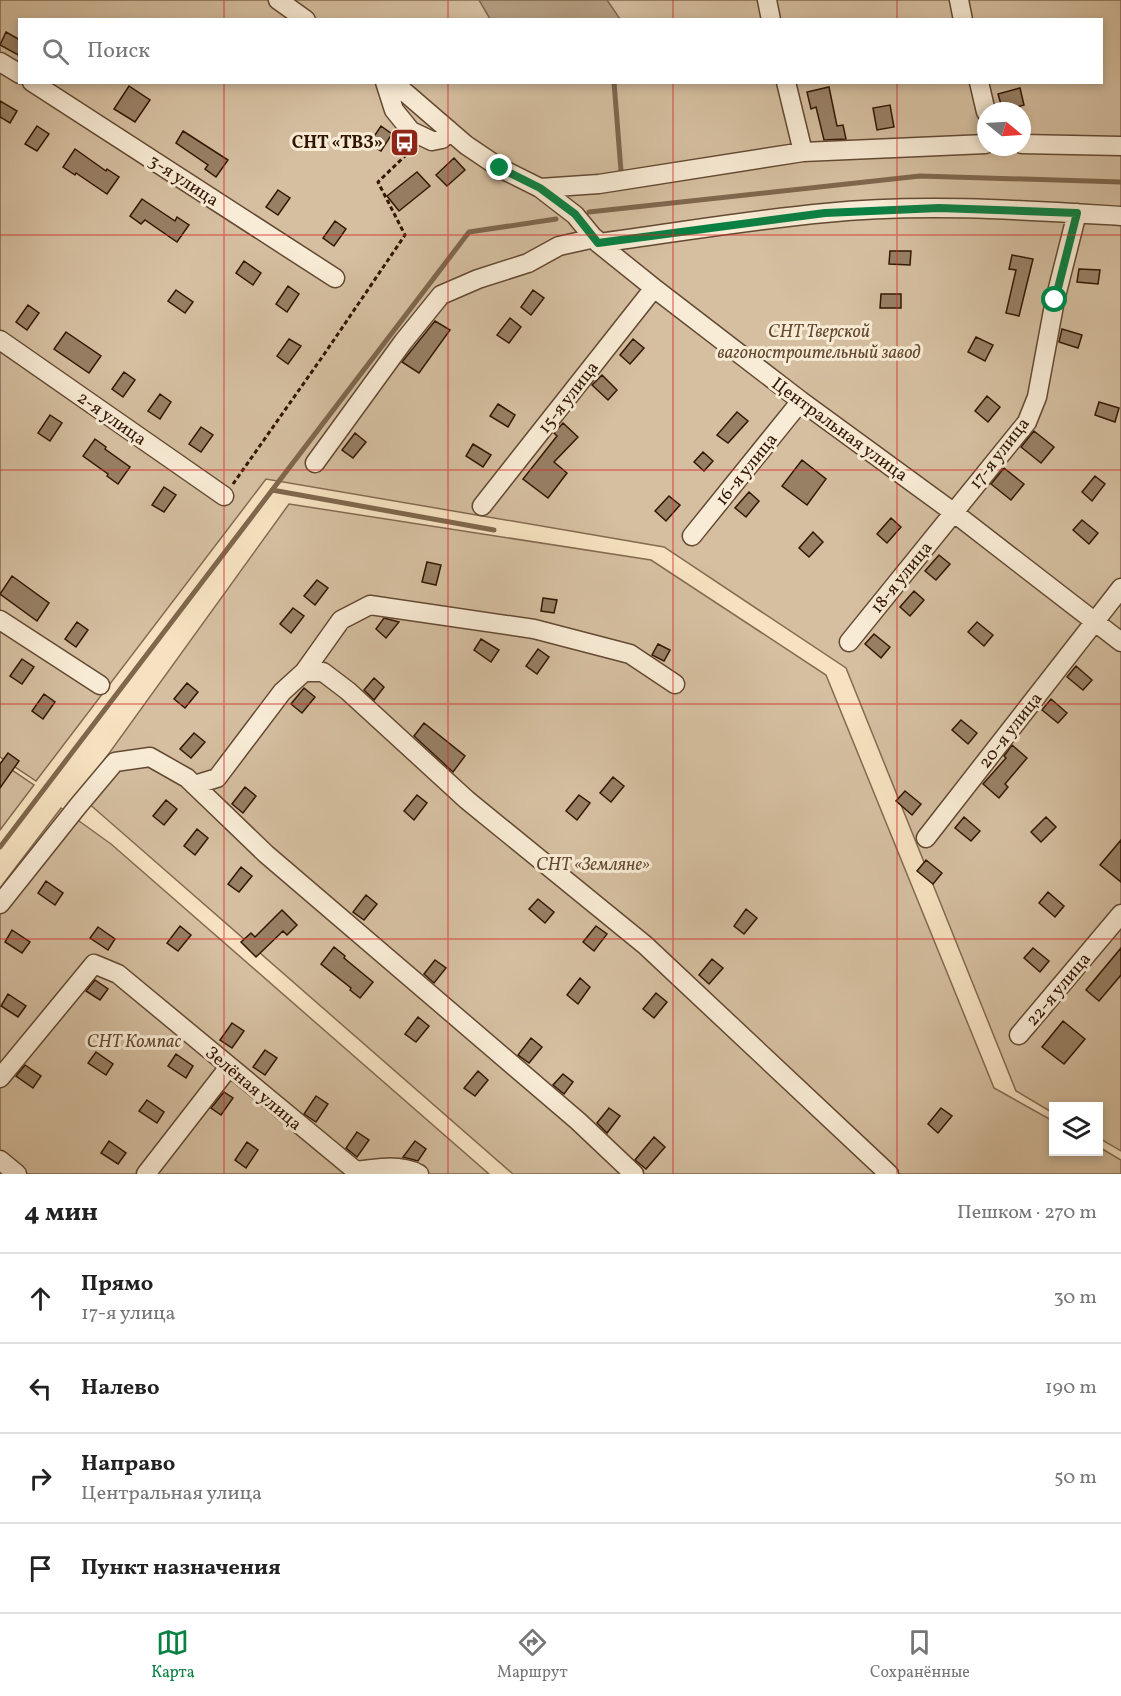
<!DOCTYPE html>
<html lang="ru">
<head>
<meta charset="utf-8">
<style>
  :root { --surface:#fff; --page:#f6f6f6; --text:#222; --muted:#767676; --line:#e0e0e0; --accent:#0b8043 }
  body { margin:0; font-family:Vollkorn,serif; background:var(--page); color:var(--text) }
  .controls { position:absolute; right:18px; bottom:18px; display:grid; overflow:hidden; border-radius:0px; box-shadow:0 3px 9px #0003 }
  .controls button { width:54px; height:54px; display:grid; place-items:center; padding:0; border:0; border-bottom:2px solid var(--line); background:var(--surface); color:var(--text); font:30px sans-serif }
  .compass { position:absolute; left:977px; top:102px; width:54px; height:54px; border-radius:50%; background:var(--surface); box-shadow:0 3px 9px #0003; rotate:108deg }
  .stop { position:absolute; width:18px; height:18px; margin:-14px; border:4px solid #0b8043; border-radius:50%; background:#fff }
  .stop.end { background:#0b8043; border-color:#fff; box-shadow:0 2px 6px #0008 }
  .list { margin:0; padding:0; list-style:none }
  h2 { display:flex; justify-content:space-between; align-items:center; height:78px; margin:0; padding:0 24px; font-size:26px }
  h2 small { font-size:20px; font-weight:400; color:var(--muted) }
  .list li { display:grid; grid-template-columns:39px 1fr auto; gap:18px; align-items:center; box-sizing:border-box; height:90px; padding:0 24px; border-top:2px solid var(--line) }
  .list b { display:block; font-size:22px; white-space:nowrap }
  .list p { margin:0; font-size:20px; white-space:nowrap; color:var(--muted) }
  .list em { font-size:20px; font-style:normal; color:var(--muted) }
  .icon { flex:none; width:33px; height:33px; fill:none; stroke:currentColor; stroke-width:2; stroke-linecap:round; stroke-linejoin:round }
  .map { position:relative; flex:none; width:1121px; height:1174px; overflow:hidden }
  .search { position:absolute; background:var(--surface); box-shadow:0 3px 9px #0003; left:18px; right:18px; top:18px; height:66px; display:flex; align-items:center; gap:15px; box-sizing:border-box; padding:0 21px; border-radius:0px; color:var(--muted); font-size:22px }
  .sheet { height:438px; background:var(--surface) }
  nav { display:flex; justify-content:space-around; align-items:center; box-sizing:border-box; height:84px; border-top:2px solid var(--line); background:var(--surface); font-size:16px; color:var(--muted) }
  nav a { display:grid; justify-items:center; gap:3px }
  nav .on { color:var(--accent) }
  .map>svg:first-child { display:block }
</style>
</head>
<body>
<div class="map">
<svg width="1121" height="1174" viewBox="0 0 1121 1174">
  <rect width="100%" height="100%" fill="#f6e2c0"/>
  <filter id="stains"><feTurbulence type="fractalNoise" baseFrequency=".00333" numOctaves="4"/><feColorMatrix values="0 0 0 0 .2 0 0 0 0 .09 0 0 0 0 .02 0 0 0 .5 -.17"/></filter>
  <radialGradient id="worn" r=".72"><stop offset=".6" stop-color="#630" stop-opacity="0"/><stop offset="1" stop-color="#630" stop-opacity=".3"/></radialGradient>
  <path fill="#d5bfa0" stroke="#846a51" stroke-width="1.5" fill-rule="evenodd" d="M0,0H1121V1151L1099,1138L1098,1106H1054L1053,1113L1016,1091L846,668L664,547L266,479L36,781L0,757ZM20,20H1102V82H20ZM986,111H1022V147H986Z
    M289,504L651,560L826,675L994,1088L1053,1121L1054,1152H1098L1099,1147L1121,1160V1174H513L79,795Z
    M0,762L34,785L0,830Z
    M61,808L111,844L489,1174H26L0,1153V888Z"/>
  <path fill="#b39d7f" stroke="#7f674d" stroke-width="1.5" d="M479,0H607L620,19H490Z"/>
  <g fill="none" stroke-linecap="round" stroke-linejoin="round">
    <path stroke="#7f674d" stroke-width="5" d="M614,82L621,171
      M589,212L920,176L1121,182
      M272,490L494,530
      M0,847L469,232L556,219"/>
  </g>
  <path fill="#988065" stroke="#321602" stroke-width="1.5" d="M6,32L20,40V56L0,45Z
    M129,86L150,100L135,122L114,109Z
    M829,87L837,126L843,125L846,139L824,140L816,107L811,109L807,92Z
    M1020,88L1024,105L1003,111L998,94Z
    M0,101L17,111L10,123L0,117Z
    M890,105L894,127L877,130L873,108Z
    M37,126L49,134L37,151L25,144Z
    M381,126L392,134L381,151L369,144Z
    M183,131L228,160L216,177L205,169L208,165L176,143Z
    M75,149L106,171L107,169L119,177L107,194L76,173L75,175L63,167Z
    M454,158L465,170L447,186L436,175Z
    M417,172L430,186L399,211L387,196Z
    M278,190L290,198L278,215L266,207Z
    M142,199L175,221L177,217L189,225L177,242L145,220L141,224L130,216Z
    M335,221L346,229L334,246L323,238Z
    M890,251H911L910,265L889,264Z
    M1012,255L1033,259L1019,316L1006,313L1016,270L1009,269Z
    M244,261L261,273L253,285L236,273Z
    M1079,269L1100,270L1098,284L1077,282Z
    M288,286L299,294L287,312L276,304Z
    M176,290L193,302L185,313L168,301Z
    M533,290L544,298L531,315L521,307Z
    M881,294H901V308H880Z
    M28,305L39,313L27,330L16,322Z
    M510,318L521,327L509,343L497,335Z
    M435,321L450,330L419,373L402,362Z
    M1062,329L1082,335L1078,348L1059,342Z
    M66,332L101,356L89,373L54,349Z
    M976,337L993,345L985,361L968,352Z
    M289,339L301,346L288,364L277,356Z
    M633,339L644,348L630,364L620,355Z
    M124,372L135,380L123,397L112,389Z
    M602,375L617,390L608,400L592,385Z
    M160,394L171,402L160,419L148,411Z
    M987,396L1000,407L988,422L975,411Z
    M1099,402L1119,408L1115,422L1095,415Z
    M498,404L515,415L508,427L490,416Z
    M737,412L748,421L728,443L717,435Z
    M50,415L62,423L50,441L38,433Z
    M563,423L578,437L554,462L567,473L548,498L523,479L557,436L554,433Z
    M201,427L213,435L201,452L189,444Z
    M1034,431L1054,447L1041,463L1021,447Z
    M355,433L366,442L353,458L342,450Z
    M95,439L106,447L105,449L130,467L118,484L107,476L108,474L83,456Z
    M473,444L491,455L483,467L466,456Z
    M703,452L713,461L704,471L694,462Z
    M802,460L826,479L807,505L782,486Z
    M1004,468L1024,484L1011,500L991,484Z
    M1095,476L1105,484L1092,501L1082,492Z
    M164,487L176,495L164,512L152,505Z
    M749,492L759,501L746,517L735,508Z
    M669,496L680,505L666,521L655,511Z
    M891,518L901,527L887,543L877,534Z
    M1082,520L1098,533L1089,544L1073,530Z
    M813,532L823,542L809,557L799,548Z
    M939,555L950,564L936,580L925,571Z
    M427,562L441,565L436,585L422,582Z
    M12,576L49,603L37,621L0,594Z
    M317,580L328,588L315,605L304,596Z
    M914,591L924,600L910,616L900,607Z
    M543,598L557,600L554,613L541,611Z
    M293,608L304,616L291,633L280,624Z
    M384,618L399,622L386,638L376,629Z
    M77,622L88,630L76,647L65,639Z
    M977,622L993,635L984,646L968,632Z
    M874,634L890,647L881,658L865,644Z
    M481,639L499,650L491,662L474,650Z
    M658,644L670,650L664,661L652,655Z
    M538,649L549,657L537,674L526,666Z
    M22,659L34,667L22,684L10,676Z
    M1076,666L1092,680L1083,690L1067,677Z
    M374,678L384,687L374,700L364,690Z
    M187,683L198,692L185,708L174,699Z
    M304,688L315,697L302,713L291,704Z
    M44,694L55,702L43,719L32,711Z
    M1051,699L1067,713L1058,723L1042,710Z
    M961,720L977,733L968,744L952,730Z
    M424,723L465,756L453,772L414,736Z
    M194,733L205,742L191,758L180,749Z
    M1012,745L1027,758L1005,784L1008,787L999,798L983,784L1006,758L1004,756Z
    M8,753L19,761L0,788V764Z
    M613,777L624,786L611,802L600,793Z
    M245,787L256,796L243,813L232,804Z
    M905,791L921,804L912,815L896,801Z
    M417,795L427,803L414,820L404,811Z
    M579,795L590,803L577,820L566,811Z
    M166,800L177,809L164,825L153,816Z
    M964,817L980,831L971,841L955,828Z
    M1046,817L1056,827L1041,842L1031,832Z
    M197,829L208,838L195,855L184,846Z
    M1121,840V882L1100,865Z
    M926,860L942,873L933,884L917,871Z
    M241,867L252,876L239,892L228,884Z
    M46,881L63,893L55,905L38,893Z
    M1048,892L1064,906L1055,917L1039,903Z
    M366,895L377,904L364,920L353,912Z
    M538,899L554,912L545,923L529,909Z
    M746,909L757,918L744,934L734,926Z
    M282,910L297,925L287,935L283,931L256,957L241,942L251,933L255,937Z
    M180,926L191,935L178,951L167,943Z
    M596,926L607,934L594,951L583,942Z
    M98,927L115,939L108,950L90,938Z
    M12,930L30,942L22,953L5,942Z
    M334,947L345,956L344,958L373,982L360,998L350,990L351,988L321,964Z
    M1033,948L1049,961L1040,972L1024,958Z
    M1121,948V975L1099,1001L1086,990Z
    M712,959L723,968L709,984L699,975Z
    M435,960L446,968L434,983L424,974Z
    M580,978L590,987L578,1004L567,995Z
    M95,980L108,989L100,1000L86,991Z
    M656,993L667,1002L654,1018L643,1009Z
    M8,994L26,1006L18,1017L1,1006Z
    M418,1017L429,1026L416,1042L405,1034Z
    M1063,1021L1085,1039L1064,1064L1042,1047Z
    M232,1023L244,1031L232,1048L220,1040Z
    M531,1038L542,1047L529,1063L518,1055Z
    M265,1050L277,1058L265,1075L253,1067Z
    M96,1052L113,1064L106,1075L88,1063Z
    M176,1054L193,1066L186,1078L168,1066Z
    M25,1065L41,1076L33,1088L16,1076Z
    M478,1071L488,1080L475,1096L464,1088Z
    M563,1074L573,1082L564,1094L553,1085Z
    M224,1092L233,1098L221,1115L211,1108Z
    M316,1096L328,1104L316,1122L304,1114Z
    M147,1100L164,1112L157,1123L139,1111Z
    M609,1108L620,1116L607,1133L597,1123Z
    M941,1108L952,1116L938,1133L928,1124Z
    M357,1132L369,1140L357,1157L346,1148Z
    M654,1137L665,1147L646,1169L635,1160Z
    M109,1141L126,1153L118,1164L101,1153Z
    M415,1141L426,1149L418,1161L403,1157Z
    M247,1142L258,1150L246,1168L235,1160Z"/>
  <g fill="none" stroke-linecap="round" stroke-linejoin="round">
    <defs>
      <path id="minor" d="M278,0L306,20
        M767,0L771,20
        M959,0L963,20
        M0,62L20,74
        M32,82L335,278
        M385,82L394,110L411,131L432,141L442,139L449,130
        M393,82L466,145L500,168L540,188L575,215L598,243L654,288L801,401L953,512L1121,642
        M786,82L803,152
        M979,82L986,112
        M1022,144L1121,146
        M540,188L599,184L803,152L986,144
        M598,243C674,233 749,220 825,213C923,203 1023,210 1121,216
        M0,340L224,496
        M315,463L403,342L441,295L478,279L528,263L559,246L595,238
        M482,506L654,288
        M692,536L801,401
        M0,620L100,685
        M849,642L1027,422L1037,397L1055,300L1077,213
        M304,672L341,620L370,605L534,629L630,654L675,684
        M194,785L217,778L282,692L304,672H323L348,691L467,800L645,945L889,1174
        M926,838L1121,588
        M0,904L78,806L115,762L150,757L187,778L266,854L578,1121L634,1174
        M1019,1035L1121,914
        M0,1078L94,964L118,974L356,1171
        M0,1160L17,1174
        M356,1171C375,1168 401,1164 419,1174
        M146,1174L229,1067"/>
    </defs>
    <use href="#minor" stroke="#634932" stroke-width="21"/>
    <path stroke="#321602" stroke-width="3" stroke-dasharray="4.5 3" stroke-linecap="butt" d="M233,484L325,353L405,235L378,182L407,154"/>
    <use href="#minor" stroke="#f9ecd6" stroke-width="18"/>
  </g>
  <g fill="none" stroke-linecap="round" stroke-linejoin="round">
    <path stroke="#0b8043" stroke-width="8" d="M500,168L540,188L575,214L598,243L825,213L939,208L1077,213L1055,300"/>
  </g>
  <path fill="none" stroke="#d62828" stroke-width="1.5" stroke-opacity="0.55" d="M224,0V20M448,0V20M673,0V20M897,0V20M224,82V1174M448,82V1174M673,82V1174M897,82V1174M0,235H1121M0,470H1121M0,704H1121M0,939H1121"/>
  <defs>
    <symbol id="bus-square" viewBox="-11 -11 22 22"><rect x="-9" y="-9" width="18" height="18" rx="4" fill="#8f2418" stroke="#f9ecd6"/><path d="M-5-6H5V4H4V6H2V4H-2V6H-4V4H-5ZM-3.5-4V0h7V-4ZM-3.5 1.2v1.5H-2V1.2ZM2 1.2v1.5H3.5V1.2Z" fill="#fff"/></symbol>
  </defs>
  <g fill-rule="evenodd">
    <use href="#bus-square" x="388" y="126" width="33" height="33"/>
  </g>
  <g text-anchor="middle" stroke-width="6" stroke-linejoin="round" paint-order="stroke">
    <g font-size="18" font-weight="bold" fill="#321602" stroke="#f9ecd6" text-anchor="end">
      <text x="383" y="148">СНТ «ТВЗ»</text>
    </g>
    <g font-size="18" fill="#321602" stroke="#f9ecd6">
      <text transform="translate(184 180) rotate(33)" y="6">3-я улица</text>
      <text transform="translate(568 397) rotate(-52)" y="6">15-я улица</text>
      <text transform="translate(112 418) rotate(35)" y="6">2-я улица</text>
      <text transform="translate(840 429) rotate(36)" y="6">Центральная улица</text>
      <text transform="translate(999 453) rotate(-52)" y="6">17-я улица</text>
      <text transform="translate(746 469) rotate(-51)" y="6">16-я улица</text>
      <text transform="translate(901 577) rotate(-51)" y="6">18-я улица</text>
      <text transform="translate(1010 730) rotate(-52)" y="6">20-я улица</text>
      <text transform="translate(1058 989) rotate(-50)" y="6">22-я улица</text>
      <text transform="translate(254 1088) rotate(40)" y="6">Зелёная улица</text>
    </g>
    <g font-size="18" font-style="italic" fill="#634931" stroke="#f9ecd6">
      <text x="819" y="337">СНТ Тверской<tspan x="819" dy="21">вагоностроительный завод</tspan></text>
      <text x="593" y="870">СНТ «Земляне»</text>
      <text x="134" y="1047">СНТ Компас</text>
    </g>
  </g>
  <rect width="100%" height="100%" filter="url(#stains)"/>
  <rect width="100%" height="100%" fill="url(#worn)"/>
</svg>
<div class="controls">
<button><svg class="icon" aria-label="layers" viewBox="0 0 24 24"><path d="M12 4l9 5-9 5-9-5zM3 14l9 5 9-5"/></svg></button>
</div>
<svg class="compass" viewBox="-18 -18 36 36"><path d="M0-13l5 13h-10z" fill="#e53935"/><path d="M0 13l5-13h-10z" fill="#767676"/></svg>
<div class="stop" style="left:1055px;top:300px"></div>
<div class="stop end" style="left:500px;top:168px"></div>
<div class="search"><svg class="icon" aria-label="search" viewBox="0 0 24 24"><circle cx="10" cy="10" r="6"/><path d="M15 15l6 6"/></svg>Поиск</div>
</div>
<section class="sheet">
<h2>4 мин<small>Пешком · 270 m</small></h2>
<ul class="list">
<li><svg class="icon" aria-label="ahead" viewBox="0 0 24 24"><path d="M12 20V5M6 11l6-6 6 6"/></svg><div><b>Прямо</b><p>17-я улица</p></div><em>30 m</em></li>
<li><svg class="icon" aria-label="left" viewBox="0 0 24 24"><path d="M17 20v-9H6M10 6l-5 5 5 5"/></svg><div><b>Налево</b></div><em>190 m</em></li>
<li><svg class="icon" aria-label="right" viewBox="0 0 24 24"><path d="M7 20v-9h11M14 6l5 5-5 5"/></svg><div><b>Направо</b><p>Центральная улица</p></div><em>50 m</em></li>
<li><svg class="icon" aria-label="arrive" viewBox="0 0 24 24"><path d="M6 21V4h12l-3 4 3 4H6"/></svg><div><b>Пункт назначения</b></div></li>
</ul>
</section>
<nav>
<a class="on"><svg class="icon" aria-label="map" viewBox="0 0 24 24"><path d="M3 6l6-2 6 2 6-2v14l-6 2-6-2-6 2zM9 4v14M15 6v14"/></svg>Карта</a>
<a><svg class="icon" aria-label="directions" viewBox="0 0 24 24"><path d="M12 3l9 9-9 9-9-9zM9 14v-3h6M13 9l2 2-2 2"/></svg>Маршрут</a>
<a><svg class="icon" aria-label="saved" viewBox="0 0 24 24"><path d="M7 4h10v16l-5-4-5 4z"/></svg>Сохранённые</a>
</nav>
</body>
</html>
